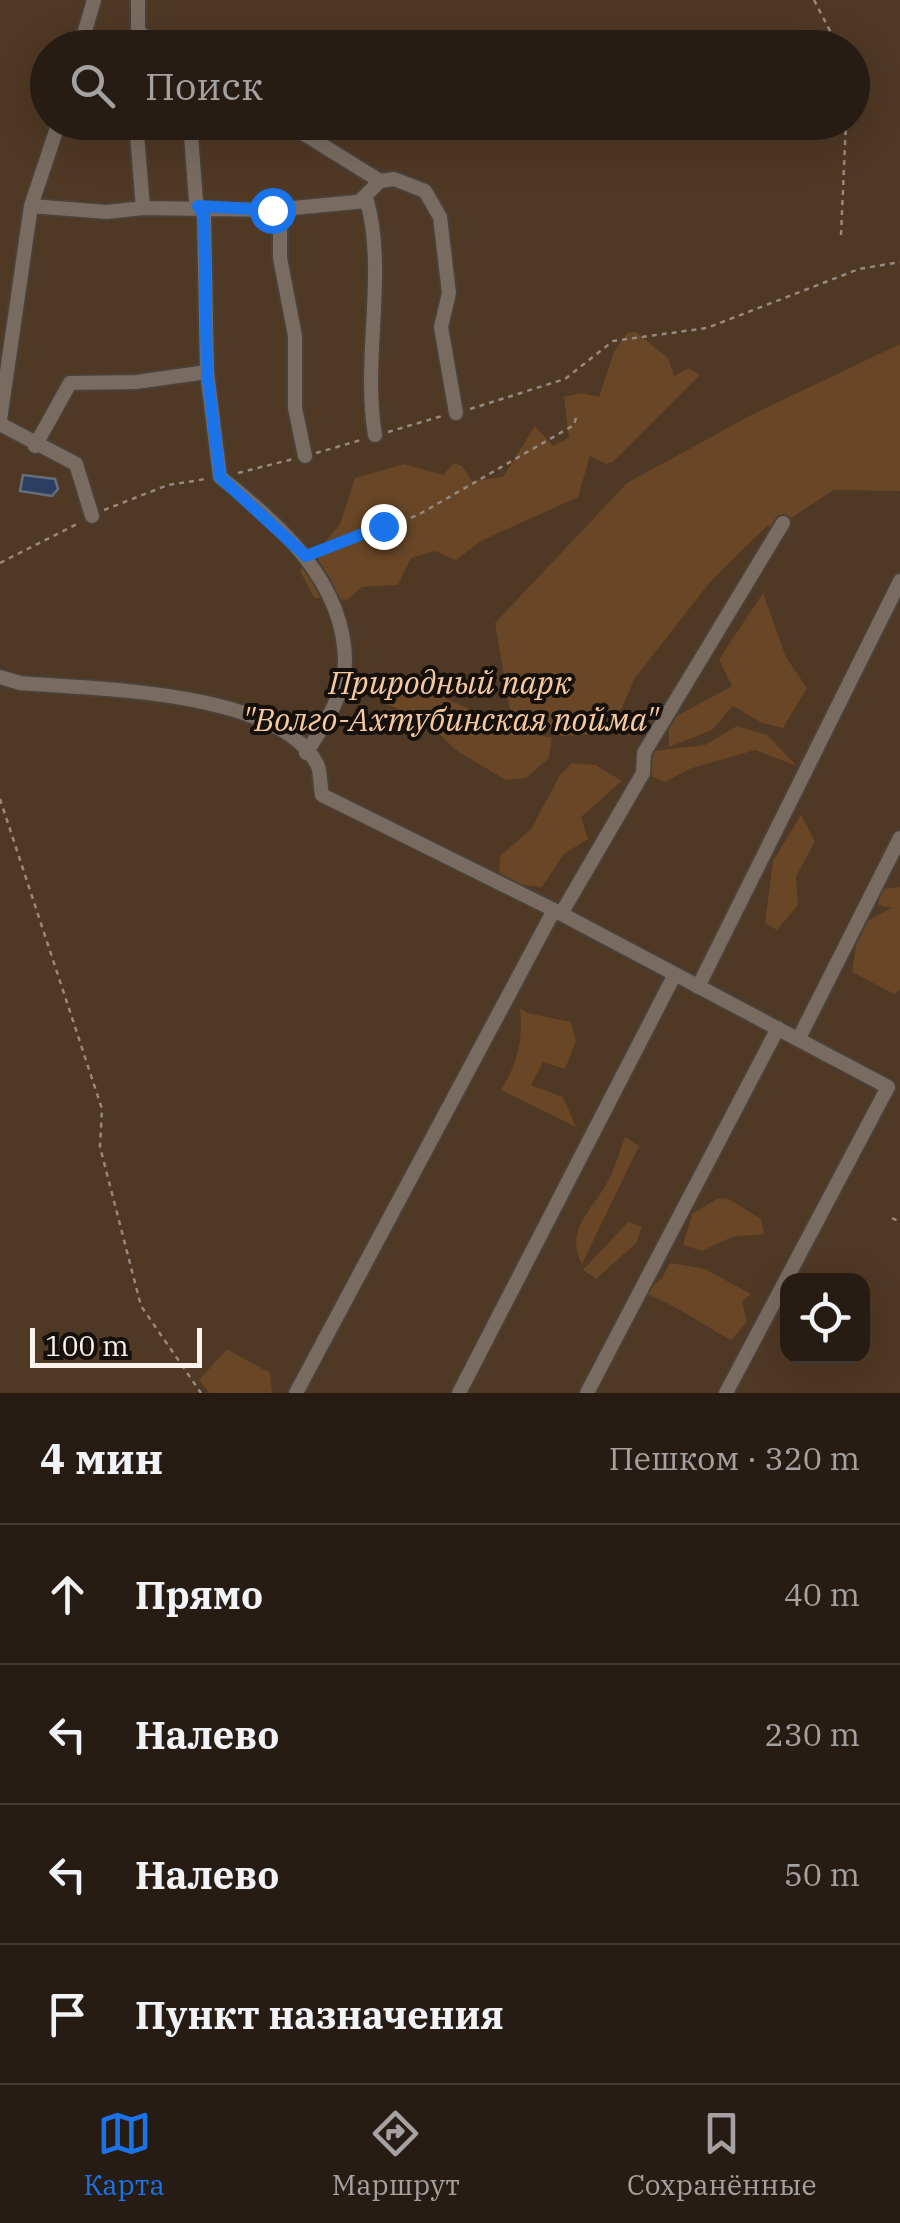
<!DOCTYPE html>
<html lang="ru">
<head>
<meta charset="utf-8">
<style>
  :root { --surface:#261c14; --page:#2e251d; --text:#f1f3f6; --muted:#a4a1a0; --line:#423a34; --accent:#1a73e8 }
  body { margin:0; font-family:"IBM Plex Serif",serif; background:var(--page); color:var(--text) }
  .controls { position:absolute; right:30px; bottom:30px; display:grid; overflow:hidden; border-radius:20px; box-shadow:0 10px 40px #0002 }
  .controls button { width:90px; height:90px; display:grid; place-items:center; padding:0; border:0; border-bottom:2px solid var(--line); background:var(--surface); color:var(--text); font:50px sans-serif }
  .scale { position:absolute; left:30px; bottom:25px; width:172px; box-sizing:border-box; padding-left:10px; border:5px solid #faf2eb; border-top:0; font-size:28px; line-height:35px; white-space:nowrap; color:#faf2eb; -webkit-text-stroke:8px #15100b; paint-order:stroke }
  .stop { position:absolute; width:30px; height:30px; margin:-22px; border:8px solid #1a73e8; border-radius:50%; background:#fff }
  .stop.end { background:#1a73e8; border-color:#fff; box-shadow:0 2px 10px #0008 }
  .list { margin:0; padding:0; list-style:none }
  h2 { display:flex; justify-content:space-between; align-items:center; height:130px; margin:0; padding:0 40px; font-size:42px }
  h2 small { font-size:32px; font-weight:400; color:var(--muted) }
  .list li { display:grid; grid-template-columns:65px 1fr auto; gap:30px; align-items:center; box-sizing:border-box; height:140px; padding:0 40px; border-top:2px solid var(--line) }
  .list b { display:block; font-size:38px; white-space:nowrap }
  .list em { font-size:32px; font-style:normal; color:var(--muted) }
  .icon { flex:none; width:55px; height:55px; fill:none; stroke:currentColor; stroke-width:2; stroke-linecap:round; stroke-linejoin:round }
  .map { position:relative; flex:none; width:900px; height:1393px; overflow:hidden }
  .search { position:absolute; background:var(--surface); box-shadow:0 10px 40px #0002; left:30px; right:30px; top:30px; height:110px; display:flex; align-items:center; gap:25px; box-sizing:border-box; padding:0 35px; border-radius:55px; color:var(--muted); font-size:38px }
  .sheet { height:690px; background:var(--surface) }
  nav { display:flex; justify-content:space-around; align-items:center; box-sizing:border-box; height:140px; border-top:2px solid var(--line); background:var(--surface); font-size:28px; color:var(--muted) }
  nav a { display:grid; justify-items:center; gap:5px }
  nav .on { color:var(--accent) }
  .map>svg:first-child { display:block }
</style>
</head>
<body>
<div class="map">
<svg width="900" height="1393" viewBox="0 0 900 1393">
  <rect width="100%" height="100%" fill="#32261b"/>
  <path fill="#4f3824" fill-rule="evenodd" d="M0,0H900V1393H0ZM48,48H852V122H48ZM788,1280H862V1356H788Z"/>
  <path fill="#684626" d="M636,332L668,358L674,376L689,368L700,375L613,462L606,464L590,456L578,497L481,541L456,560L435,551L411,558L398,585L362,587L347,600L314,598L300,571L307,556L318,562L322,546L340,524L355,478L404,464L443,475L454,463L462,466L472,481L503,477L535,426L553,446L569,438L564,397L581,393L599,397L614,352L627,333Z
    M900,344V491L834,490L783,523L766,527L710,582L635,678L622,708L600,734L561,736L510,710L495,623L627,483L755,413Z
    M763,593L786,657L807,688L783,728L762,723L733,706L712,730L669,747V720L732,686L719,659Z
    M388,679H419L429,690L514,731L552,738L549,758L526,778L506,780L457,751L424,719L383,703Z
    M737,726L767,735L797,766L755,750L689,769L665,782L643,773L653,751L705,745Z
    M572,763L596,765L622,781L581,817L588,839L564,854L542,887L499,882L500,856L531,829L560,775Z
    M801,815L815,841L796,877L798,905L777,930L765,923L773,861Z
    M900,887V990L894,994L852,972L859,925L892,908L878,905L881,889Z
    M520,1008L527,1013L571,1022L576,1041L565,1069L543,1062L531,1085L563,1097L576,1127L501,1090C518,1062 523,1041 520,1008Z
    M625,1137L639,1146L582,1264C564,1232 591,1211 607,1183C615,1169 619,1152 625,1137Z
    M727,1198L761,1219L764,1234L732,1237L702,1251L683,1245L692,1214L717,1199Z
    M628,1222L642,1227L636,1243L596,1279L583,1270Z
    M670,1263L705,1269L751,1294L742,1302L747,1322L731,1340C701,1324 677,1305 644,1293L662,1278Z
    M227,1349L270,1373L272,1393H209L199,1380Z"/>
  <path fill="#2a3f62" stroke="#656e7d" stroke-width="2.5" d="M23,475L55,479L58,489L52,496L20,491Z"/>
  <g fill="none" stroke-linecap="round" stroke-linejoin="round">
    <defs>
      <path id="minor" d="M138,0V48
        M138,32L163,48
        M80,48L94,0
        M190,122L196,201L204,216L207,372
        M285,122L380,181
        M362,199L380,181L394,179L425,191L440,217L449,293L441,327L456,413
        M31,206L59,122
        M143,208L272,210L280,222V258L295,336V408L305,456
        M272,210L367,201C387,273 362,359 375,435
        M0,420L31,206L107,212L143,208L136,122
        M0,424L76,464L92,516
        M35,446L70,383L136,382L207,372L220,477C277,522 345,581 345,662C345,695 323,727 306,753
        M0,677L20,683C93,689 278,690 317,764C321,772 320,786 322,795L554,910L888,1087L726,1393
        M561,914L643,773L644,753L783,523
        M698,987L900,581
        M799,1038L900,838
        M296,1393L554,910
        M459,1393L674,976
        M587,1393L778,1028"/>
    </defs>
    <use href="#minor" stroke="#4a4138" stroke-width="18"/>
    <path stroke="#948a81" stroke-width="2.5" stroke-dasharray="5 5" stroke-linecap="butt" d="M814,0L839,48
      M841,235L846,122
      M470,409L565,379L613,341L707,328L859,269L900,262
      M388,432L442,416
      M316,453L361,440
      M238,473L293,459
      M104,510L168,485L206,479
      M317,552L418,515L574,425L577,414
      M0,563L79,523
      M0,799L102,1109L100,1147L141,1306L201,1393
      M892,1218L900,1222"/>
    <use href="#minor" stroke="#796b5f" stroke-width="14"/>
  </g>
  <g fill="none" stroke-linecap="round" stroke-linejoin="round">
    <path stroke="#1a73e8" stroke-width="12" d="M272,210L198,206L204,216L207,372L220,477L306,556L383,526"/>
  </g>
  <g text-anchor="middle" stroke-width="8" stroke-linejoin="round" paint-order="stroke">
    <g font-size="32" font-style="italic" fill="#f8c99f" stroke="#15100b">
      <text x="450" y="694">Природный парк<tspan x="450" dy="37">"Волго-Ахтубинская пойма"</tspan></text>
    </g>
  </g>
</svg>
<div class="controls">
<button><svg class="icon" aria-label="locate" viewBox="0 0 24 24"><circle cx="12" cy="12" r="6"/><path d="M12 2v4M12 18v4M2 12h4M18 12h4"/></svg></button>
</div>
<div class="scale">100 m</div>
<div class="stop" style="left:272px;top:210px"></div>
<div class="stop end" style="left:383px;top:526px"></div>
<div class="search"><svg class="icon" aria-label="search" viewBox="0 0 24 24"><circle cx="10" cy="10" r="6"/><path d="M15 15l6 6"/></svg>Поиск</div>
</div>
<section class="sheet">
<h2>4 мин<small>Пешком · 320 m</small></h2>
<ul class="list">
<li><svg class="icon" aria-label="ahead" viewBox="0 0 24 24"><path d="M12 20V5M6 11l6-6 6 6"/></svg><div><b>Прямо</b></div><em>40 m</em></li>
<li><svg class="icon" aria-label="left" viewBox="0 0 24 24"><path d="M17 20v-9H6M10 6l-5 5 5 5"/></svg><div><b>Налево</b></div><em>230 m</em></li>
<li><svg class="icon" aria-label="left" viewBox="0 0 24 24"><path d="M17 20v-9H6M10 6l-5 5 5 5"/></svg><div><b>Налево</b></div><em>50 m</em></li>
<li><svg class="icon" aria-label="arrive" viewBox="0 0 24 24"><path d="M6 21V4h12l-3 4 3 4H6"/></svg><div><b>Пункт назначения</b></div></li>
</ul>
</section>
<nav>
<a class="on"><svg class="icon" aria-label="map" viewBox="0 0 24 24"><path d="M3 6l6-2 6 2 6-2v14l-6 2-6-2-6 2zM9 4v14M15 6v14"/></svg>Карта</a>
<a><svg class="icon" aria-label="directions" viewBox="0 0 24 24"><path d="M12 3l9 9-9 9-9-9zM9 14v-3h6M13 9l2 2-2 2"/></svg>Маршрут</a>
<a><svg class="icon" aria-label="saved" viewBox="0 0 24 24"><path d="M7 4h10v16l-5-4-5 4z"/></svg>Сохранённые</a>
</nav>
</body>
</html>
